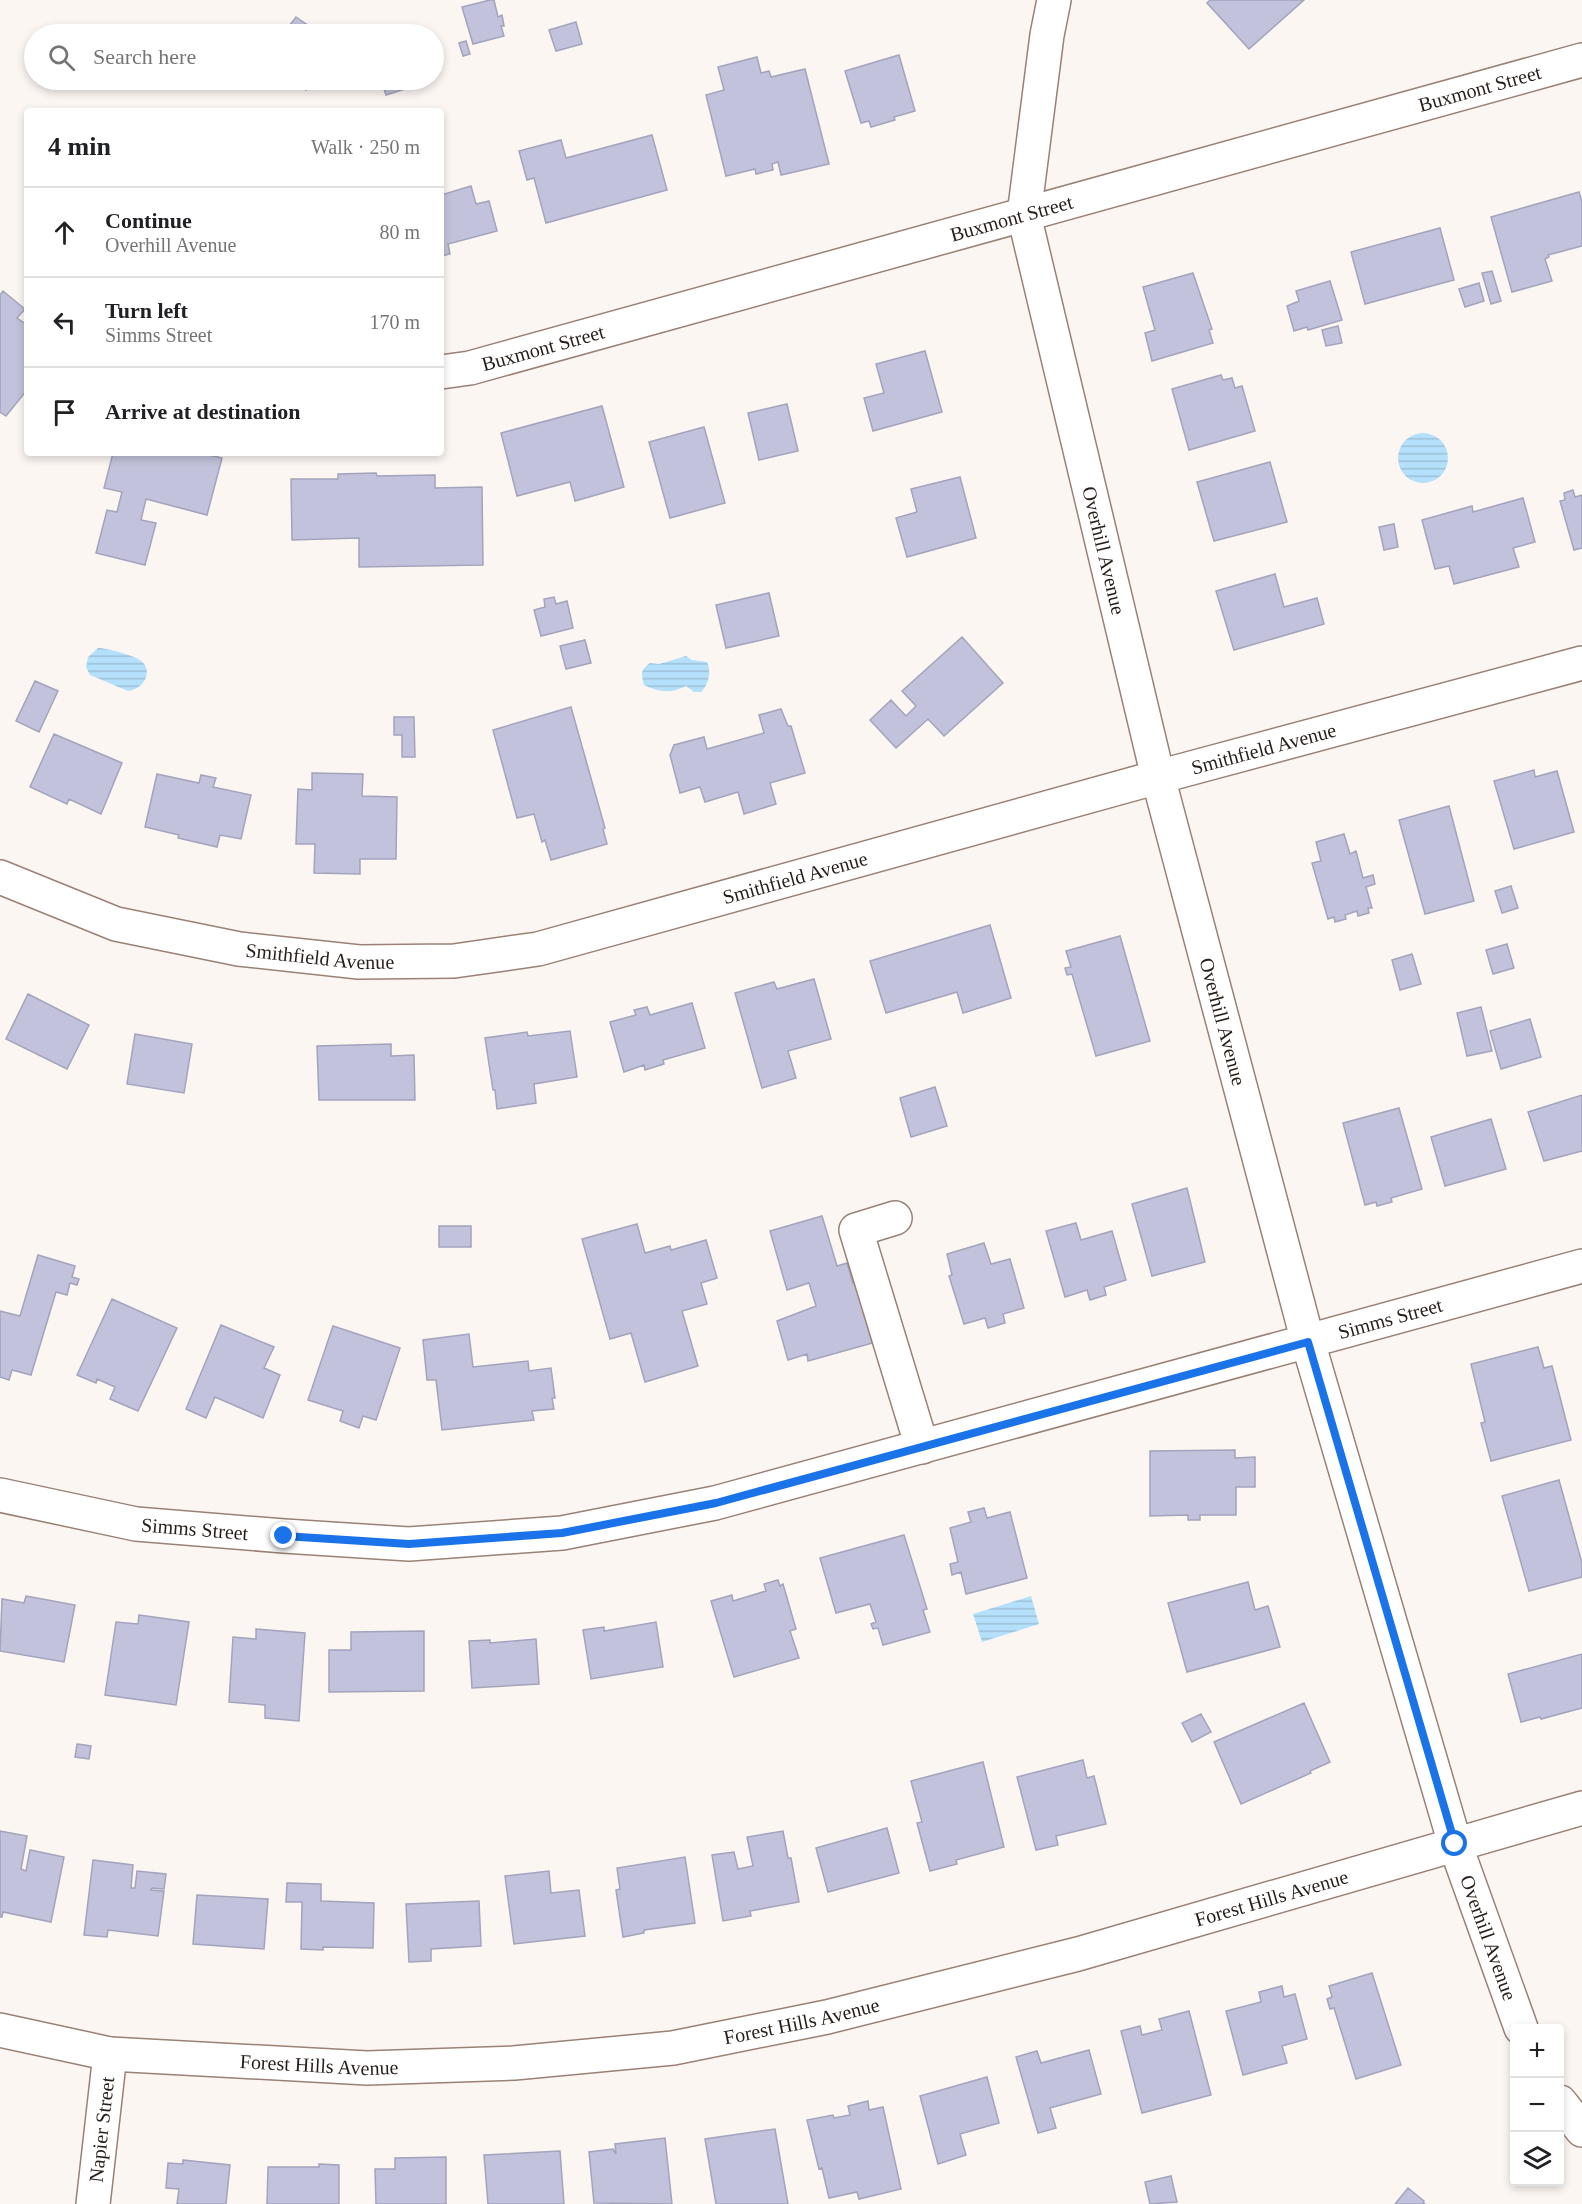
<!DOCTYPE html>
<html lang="en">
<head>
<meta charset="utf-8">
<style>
  :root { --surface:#fff; --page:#f2f2f2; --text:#202124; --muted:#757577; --line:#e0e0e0 }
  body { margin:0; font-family:"Times New Roman",serif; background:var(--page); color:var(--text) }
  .controls { position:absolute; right:18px; bottom:18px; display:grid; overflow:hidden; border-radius:6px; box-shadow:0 3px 9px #0003 }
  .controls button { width:54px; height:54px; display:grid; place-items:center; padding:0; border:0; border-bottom:2px solid var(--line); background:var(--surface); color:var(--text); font:30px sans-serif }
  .stop { position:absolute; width:18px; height:18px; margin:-14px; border:4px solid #1a73e8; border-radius:50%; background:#fff }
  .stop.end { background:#1a73e8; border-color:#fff; box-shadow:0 2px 6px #0008 }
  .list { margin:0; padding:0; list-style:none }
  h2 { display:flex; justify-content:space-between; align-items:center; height:78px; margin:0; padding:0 24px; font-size:26px }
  h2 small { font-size:20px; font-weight:400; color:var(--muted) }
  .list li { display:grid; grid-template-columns:39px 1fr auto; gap:18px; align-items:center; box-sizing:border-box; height:90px; padding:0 24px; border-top:2px solid var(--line) }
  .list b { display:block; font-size:22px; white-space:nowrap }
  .list p { margin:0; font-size:20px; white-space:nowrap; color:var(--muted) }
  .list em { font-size:20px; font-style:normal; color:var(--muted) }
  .icon { flex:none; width:33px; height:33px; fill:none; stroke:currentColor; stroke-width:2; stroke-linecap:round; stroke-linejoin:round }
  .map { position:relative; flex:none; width:1582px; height:2204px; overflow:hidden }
  .search { position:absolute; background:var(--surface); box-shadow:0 3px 9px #0003; left:24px; top:24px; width:420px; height:66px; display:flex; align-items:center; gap:15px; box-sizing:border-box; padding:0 21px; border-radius:33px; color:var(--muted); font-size:22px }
  .panel { position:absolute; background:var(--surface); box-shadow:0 3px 9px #0003; left:24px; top:108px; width:420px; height:348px; border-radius:6px }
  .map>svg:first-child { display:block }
</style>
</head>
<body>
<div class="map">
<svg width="1582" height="2204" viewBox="0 0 1582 2204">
  <defs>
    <pattern id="water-rules" width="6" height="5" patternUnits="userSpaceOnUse" patternTransform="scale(1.5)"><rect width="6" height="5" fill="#b5e0fb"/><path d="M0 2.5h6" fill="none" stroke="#9cc0d7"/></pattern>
  </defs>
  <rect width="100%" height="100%" fill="#fcf6f3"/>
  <path fill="url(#water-rules)" d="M1398 458a25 25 0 1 1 50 0a25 25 0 1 1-50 0Z
    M98,648C107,648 132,655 140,660C155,671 143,690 128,691L90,675L86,667L88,657Z
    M686,656L692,660L707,662C712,672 708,685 701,692H694L686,686C671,694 658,692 644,685C641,674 640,670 650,663L659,664Z
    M1031,1596L1039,1624L982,1642L973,1614Z"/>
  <path fill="#c2c2dc" stroke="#a3a3bc" stroke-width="1.5" d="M490,0H494L498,17L502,15L504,26H501L504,36L473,44L462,7Z
    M1210,0H1304L1249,49L1207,3Z
    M296,17L321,34H283Z
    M576,22L582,44L556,51L549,30Z
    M466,41L470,54L463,56L459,43Z
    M899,55L915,111L894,117L895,120L871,127L869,121L861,123L845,71Z
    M757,57L761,73L769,71L771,77L805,69L829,164L781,175L778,162L772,164L773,170L756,174L755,169L726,176L706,95L724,90L718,67Z
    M291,80H314L306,90Z
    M381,80H405L408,88L386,95Z
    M652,135L667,190L546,223L534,178L527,180L519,151L561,140L566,158Z
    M471,186L476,204L489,201L497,231L448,244L450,254L441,256V195Z
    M1579,192L1582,202V246L1548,255L1549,257L1545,259L1552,281L1512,292L1491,217Z
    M1440,228L1454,280L1365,304L1351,252Z
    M1492,271L1501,301L1491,304L1482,273Z
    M1193,273L1212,329L1209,330L1213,343L1152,361L1145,333L1155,330L1143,287Z
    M1330,281L1342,320L1308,330L1307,327L1294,331L1287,306L1299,301L1296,291Z
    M1479,283L1484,301L1465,307L1459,289Z
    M3,291L25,309L17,318L27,325V390L6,416L0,412V295Z
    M1338,326L1342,343L1326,346L1322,330Z
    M925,351L942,412L873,431L864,398L884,393L876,364Z
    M1221,375L1223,380L1232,378L1235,388L1242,386L1255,431L1189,450L1172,389Z
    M787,404L798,451L759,460L748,413Z
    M602,406L624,487L575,501L570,482L517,496L501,433Z
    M704,427L725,503L670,518L649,442Z
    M113,453H201L222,458L207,515L146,499L141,520L156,523L145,565L96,553L107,510L117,512L122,492L104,488Z
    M1270,462L1287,522L1214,541L1197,482Z
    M376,473L377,476L435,475V488L482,487L483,565L359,567V538L292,540L291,479H338V474Z
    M960,477L976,538L907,557L896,518L917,512L911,489Z
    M1573,490L1575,497L1582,495V548L1574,550L1560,501L1565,500L1564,493Z
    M1523,498L1535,542L1513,548L1519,567L1454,584L1449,566L1435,569L1422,520L1472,506L1473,512Z
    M1394,524L1398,547L1384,550L1379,527Z
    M1275,574L1284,607L1317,598L1324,624L1234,650L1216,591Z
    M769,593L779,636L726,648L716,605Z
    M554,597L556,604L567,601L573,628L541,636L534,610L545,607L544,599Z
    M962,637L1003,683L944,736L928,719L896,748L870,720L891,700L906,716L916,706L902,691Z
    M585,640L591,663L566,669L560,646Z
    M35,681L58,691L39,732L16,721Z
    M571,707L605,828L603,829L607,844L551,860L545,840L542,842L534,814L517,818L493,730Z
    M781,709L788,726H791L805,773L770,783L776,804L744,814L738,792L705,802L700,787L680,793L670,755L674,745L704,737L707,749L764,733L759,715Z
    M394,717H414L415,757H402V735H394Z
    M54,734L122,763L101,814L69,799L67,804L30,787Z
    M1534,770L1535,777L1557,771L1574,832L1514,849L1494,781Z
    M312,773L363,774L362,796L397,797L396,859H360V874L314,873L315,844H296L298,789L312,790Z
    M157,774L199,783L201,775L216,778L213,787L251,795L241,839L220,835L217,847L178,838L179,835L145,827Z
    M1449,806L1474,901L1425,914L1399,820Z
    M1344,834L1350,854L1356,851L1363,878L1373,875L1375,884L1366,887L1372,908H1368L1369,913L1358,916L1357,911L1345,915L1346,919L1335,922L1334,917L1328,919L1312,863L1321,861L1316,842Z
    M1511,886L1518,908L1502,913L1495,891Z
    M990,925L1011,998L963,1013L957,992L886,1013L870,961Z
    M1120,936L1150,1041L1096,1056L1072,974L1067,975L1065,968L1071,967L1066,951Z
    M1507,944L1514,968L1493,974L1486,950Z
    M1412,954L1421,984L1400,990L1392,960Z
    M814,979L831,1039L788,1051L796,1078L762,1088L735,993L774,982L777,989Z
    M28,994L89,1025L67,1069L6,1039Z
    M692,1003L705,1048L663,1060L664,1064L645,1070L644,1065L624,1072L610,1022L636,1015L634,1010L647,1007L650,1015Z
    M1481,1007L1492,1051L1467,1056L1457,1013Z
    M1530,1019L1541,1057L1501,1069L1490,1031Z
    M570,1031L577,1077L534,1084L536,1103L497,1109L495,1090H493L485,1038L527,1032L528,1036Z
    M135,1034L192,1044L184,1093L127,1084Z
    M391,1044V1056L414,1055L415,1100H319L317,1046Z
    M935,1087L947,1126L911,1137L900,1098Z
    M1582,1095V1151L1544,1161L1528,1112Z
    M1399,1108L1422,1189L1391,1198L1392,1202L1377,1206L1376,1202L1365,1205L1343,1123Z
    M1491,1119L1506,1169L1445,1186L1431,1137Z
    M1187,1188L1205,1262L1152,1276L1132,1204Z
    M822,1216L837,1266L847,1263L853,1283L858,1281L876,1342L808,1361L807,1354L788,1360L777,1321L816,1306L809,1283L787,1290L770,1231Z
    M1076,1223L1081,1240L1112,1231L1126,1280L1104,1287L1106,1295L1090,1300L1087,1290L1065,1297L1046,1231Z
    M637,1224L645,1253L670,1246L671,1250L706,1240L717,1278L701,1283L707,1304L682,1311L698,1366L645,1382L631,1333L610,1339L582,1239Z
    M439,1226H471V1247H439Z
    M984,1243L991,1264L1010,1259L1024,1308L1003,1314L1005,1323L988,1328L985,1318L964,1324L949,1276L952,1275L947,1254Z
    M38,1255L75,1266L72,1277L79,1279L77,1285L70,1283L67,1295L56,1292L31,1375L12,1370L9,1380L0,1377V1311L20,1316Z
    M112,1299L177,1328L138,1411L110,1399L115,1387L97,1379L96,1383L77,1375Z
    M221,1325L274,1347L264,1368L280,1375L263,1418L215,1397L206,1418L186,1409Z
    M333,1326L400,1348L376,1420L363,1416L359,1428L340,1421L343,1411L308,1400Z
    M469,1334L473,1367L528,1361L529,1371L551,1368L555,1398H552L554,1409L532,1411L534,1420L442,1430L436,1380H427L423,1340Z
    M1538,1347L1544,1368L1552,1366L1571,1440L1491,1461L1481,1423L1485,1422L1471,1364Z
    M1235,1450V1458L1255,1457V1487H1236V1515H1200V1520H1188V1515L1150,1516V1451Z
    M1559,1480L1582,1563V1577L1529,1591L1502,1496Z
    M984,1508L987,1518L1010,1512L1027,1578L966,1594L961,1572L952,1575L950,1564L958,1562L950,1528L971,1522L968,1512Z
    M904,1535L927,1609L923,1610L930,1632L883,1645L878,1628L873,1629L871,1624L876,1622L870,1604L836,1613L820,1558Z
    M778,1580L780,1586L783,1584L796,1629L790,1631L799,1658L734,1677L711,1601L732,1595L733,1601L766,1591L764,1584Z
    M1248,1582L1255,1610L1268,1606L1280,1647L1187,1672L1168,1603Z
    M26,1596L75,1605L64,1662L0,1651L2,1599L24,1603Z
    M139,1615L189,1622L176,1705L105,1695L116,1622L138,1624Z
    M656,1622L663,1667L591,1679L583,1630L604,1627V1631Z
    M256,1629L305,1633L299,1721L265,1718V1705L229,1702L233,1637L256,1639Z
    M424,1631V1691L329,1692V1650H351V1632Z
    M536,1639L539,1684L472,1688L469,1641L490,1640V1643Z
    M1582,1654V1708L1541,1719L1540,1717L1521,1722L1508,1674Z
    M1304,1703L1330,1762L1310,1771L1311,1773L1241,1804L1214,1742Z
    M1201,1714L1211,1732L1192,1742L1182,1723Z
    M77,1744L91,1746L89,1759L75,1757Z
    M1083,1760L1087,1778L1094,1776L1106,1824L1056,1836L1058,1845L1036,1850L1017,1777Z
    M983,1762L1004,1847L956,1860L957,1864L930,1871L917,1823L922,1822L911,1781Z
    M887,1828L899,1873L828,1892L816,1848Z
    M0,1831L27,1836L21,1869L26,1871L30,1850L64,1857L51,1922L3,1912L2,1917H0Z
    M783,1831L788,1858H791L799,1902L750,1911L751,1916L723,1921L712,1855L734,1852L738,1869L753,1866L747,1837Z
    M685,1857L695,1923L644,1930V1933L623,1937L616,1890L620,1889L617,1868Z
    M93,1860L133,1865L131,1888H135L137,1871L166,1874L164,1889L152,1888L151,1890L164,1891L158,1936L108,1930L107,1937L84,1935Z
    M549,1871L551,1893L579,1890L585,1936L514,1944L505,1876Z
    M287,1883L321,1884V1901L374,1903L373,1948L323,1947V1950L301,1949L302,1902H286Z
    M197,1895L268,1899L264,1949L193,1944Z
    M479,1901L481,1946L431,1949V1961L409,1962L406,1904Z
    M1372,1973L1401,2065L1356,2079L1334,2008L1330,2009L1327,1999L1332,1997L1329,1986Z
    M1282,1986L1284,1997L1295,1994L1307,2039L1282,2046L1287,2063L1243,2075L1226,2011L1261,2002L1259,1992Z
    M1189,2011L1211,2095L1142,2113L1121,2031L1140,2026L1142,2035L1162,2030L1159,2019Z
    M1089,2050L1101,2094L1050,2108L1056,2128L1038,2133L1016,2057L1037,2051L1041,2063Z
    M987,2077L999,2123L960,2134L966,2155L938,2164L920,2096Z
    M868,2101L869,2110L883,2107L901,2189L859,2199L857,2192L829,2198L822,2168L819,2169L807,2120L833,2115L834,2118L850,2115L848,2106Z
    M775,2129L788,2204H716L705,2139Z
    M665,2138L672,2204L594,2203L589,2152L613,2149L616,2154L615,2144Z
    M560,2151L564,2204H488L484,2155Z
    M446,2157V2204H376L375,2169H395V2158Z
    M183,2160L230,2165L226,2204H177L179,2189L166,2188L168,2163L183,2164Z
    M319,2164L339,2165V2204H267L268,2167H319Z
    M1171,2176L1177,2202L1150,2204L1145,2182Z
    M1408,2188L1424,2201L1423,2202L1425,2204H1395Z"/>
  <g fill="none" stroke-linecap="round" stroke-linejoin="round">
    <defs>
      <g id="minor">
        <path id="s1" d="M1054,0L1047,35L1024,215L1158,777L1308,1342L1455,1844L1521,2028"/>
        <path id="s2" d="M441,372L470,368L1582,60"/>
        <path id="s3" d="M0,877L116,924L239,949L359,962L454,961L538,949L1158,777L1582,663"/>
        <path d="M895,1218L856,1230L922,1447"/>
        <path id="s4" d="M0,1495L136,1524L284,1536L409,1544L562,1533L715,1503L1582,1266"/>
        <path id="s5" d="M0,2030L110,2054L367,2068L514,2063L673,2048L827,2017L1078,1954L1582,1808"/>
        <path d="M1560,2102L1582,2130"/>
        <path id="s6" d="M93,2204L110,2054"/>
      </g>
    </defs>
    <use href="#minor" stroke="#9a8175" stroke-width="36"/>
    <use href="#minor" stroke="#fff" stroke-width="33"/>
  </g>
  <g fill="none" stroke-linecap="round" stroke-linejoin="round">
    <path stroke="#1a73e8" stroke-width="8" d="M284,1536L409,1544L562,1533L716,1503L1308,1342L1455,1844"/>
  </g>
  <g text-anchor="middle" stroke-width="4.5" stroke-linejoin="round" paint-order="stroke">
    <g font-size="20" fill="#271d19" stroke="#fff">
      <text dy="7" stroke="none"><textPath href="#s2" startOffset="1077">Buxmont Street</textPath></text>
      <text dy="7" stroke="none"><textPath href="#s2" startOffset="591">Buxmont Street</textPath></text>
      <text dy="7" stroke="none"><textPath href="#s2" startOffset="105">Buxmont Street</textPath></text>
      <text dy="7" stroke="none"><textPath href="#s1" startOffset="562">Overhill Avenue</textPath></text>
      <text dy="7" stroke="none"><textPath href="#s3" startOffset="1304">Smithfield Avenue</textPath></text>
      <text dy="7" stroke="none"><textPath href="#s3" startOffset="818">Smithfield Avenue</textPath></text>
      <text dy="7" stroke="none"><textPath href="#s3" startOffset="332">Smithfield Avenue</textPath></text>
      <text dy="7" stroke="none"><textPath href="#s1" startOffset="1048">Overhill Avenue</textPath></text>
      <text dy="7" stroke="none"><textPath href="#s4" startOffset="1422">Simms Street</textPath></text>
      <text dy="7" stroke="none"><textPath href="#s4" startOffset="198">Simms Street</textPath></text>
      <text dy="7" stroke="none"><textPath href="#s5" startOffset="1294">Forest Hills Avenue</textPath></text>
      <text dy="7" stroke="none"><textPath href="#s1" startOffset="2002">Overhill Avenue</textPath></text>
      <text dy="7" stroke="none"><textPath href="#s5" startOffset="808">Forest Hills Avenue</textPath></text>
      <text dy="7" stroke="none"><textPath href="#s5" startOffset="322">Forest Hills Avenue</textPath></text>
      <text dy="7" stroke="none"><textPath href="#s6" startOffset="75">Napier Street</textPath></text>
    </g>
  </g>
</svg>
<div class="controls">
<button>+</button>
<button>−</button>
<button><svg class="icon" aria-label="layers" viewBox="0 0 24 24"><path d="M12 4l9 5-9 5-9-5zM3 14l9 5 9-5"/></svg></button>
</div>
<div class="stop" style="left:1455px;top:1844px"></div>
<div class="stop end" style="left:284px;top:1536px"></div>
<div class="search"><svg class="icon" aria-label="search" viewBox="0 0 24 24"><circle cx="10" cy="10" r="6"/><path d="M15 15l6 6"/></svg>Search here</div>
<section class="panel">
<h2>4 min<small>Walk · 250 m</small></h2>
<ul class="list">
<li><svg class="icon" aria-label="ahead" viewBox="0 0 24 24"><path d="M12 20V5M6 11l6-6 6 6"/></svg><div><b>Continue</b><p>Overhill Avenue</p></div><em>80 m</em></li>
<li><svg class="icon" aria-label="left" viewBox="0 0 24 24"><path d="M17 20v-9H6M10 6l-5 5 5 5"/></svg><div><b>Turn left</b><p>Simms Street</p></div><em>170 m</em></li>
<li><svg class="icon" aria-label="arrive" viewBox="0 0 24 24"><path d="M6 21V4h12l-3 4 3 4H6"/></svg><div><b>Arrive at destination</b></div></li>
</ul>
</section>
</div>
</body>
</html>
